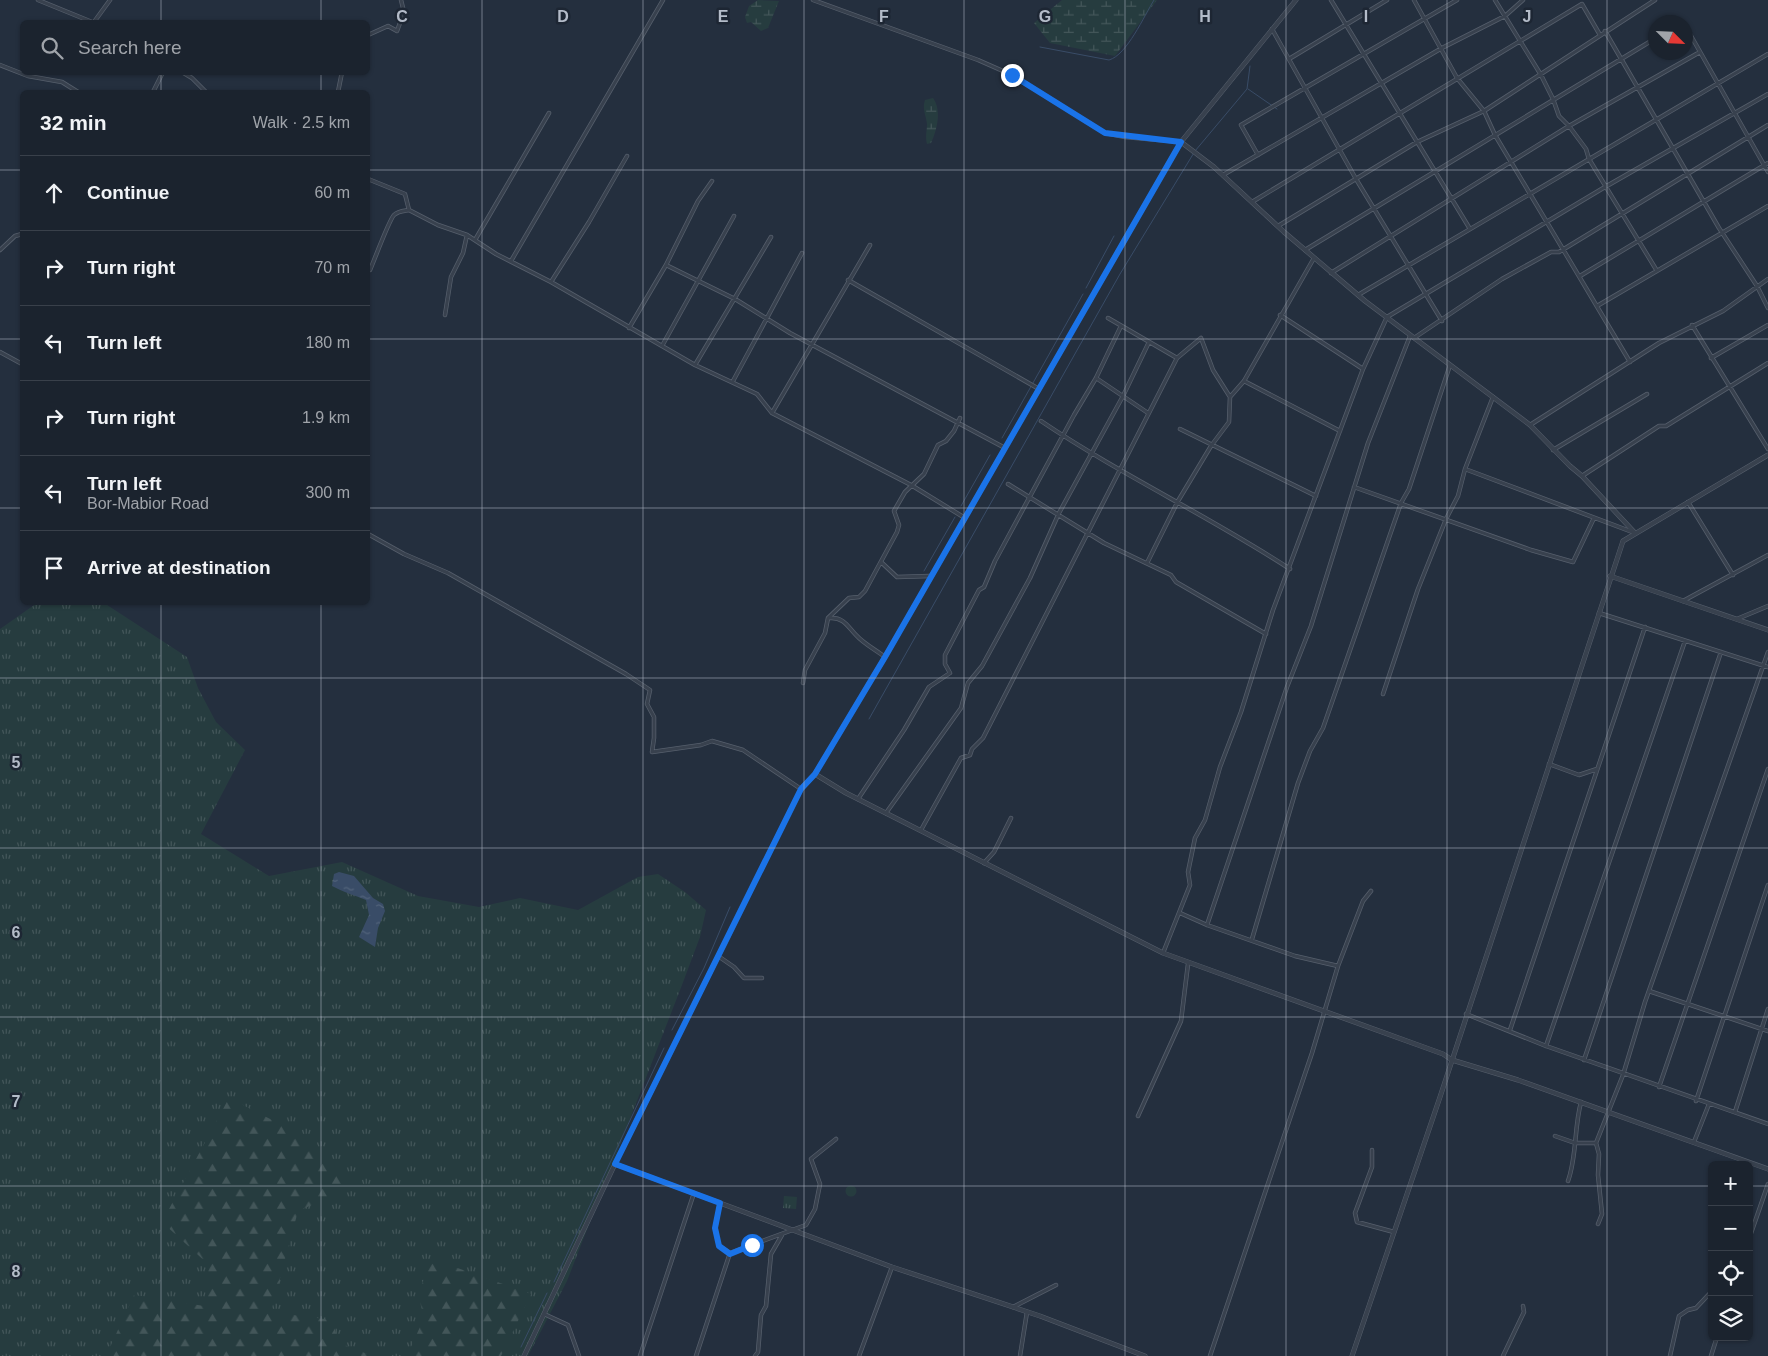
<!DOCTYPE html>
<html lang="en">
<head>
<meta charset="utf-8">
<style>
  :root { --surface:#1b232e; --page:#242b36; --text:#f1f3f6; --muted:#a0a4aa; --line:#39404a }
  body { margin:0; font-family:Arial,sans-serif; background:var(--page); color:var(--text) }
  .controls { position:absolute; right:15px; bottom:15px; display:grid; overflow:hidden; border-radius:8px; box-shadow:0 1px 4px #0004 }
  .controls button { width:45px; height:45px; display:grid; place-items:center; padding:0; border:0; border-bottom:1px solid var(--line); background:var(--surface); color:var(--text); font:25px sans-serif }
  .compass { position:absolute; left:1648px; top:15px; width:45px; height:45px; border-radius:50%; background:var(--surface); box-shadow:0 1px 4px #0004; rotate:114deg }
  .stop { position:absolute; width:15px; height:15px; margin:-11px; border:4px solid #1a73e8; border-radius:50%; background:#fff }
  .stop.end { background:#1a73e8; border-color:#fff; box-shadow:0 1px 5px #0008 }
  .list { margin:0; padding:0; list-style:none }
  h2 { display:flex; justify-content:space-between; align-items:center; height:65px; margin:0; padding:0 20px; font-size:21px }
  h2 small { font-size:16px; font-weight:400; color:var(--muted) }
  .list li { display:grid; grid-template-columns:32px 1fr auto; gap:15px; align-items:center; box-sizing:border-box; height:75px; padding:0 20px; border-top:1px solid var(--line) }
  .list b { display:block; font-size:19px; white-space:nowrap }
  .list p { margin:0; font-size:16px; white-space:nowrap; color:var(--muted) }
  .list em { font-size:16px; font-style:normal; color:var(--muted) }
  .icon { flex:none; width:28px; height:28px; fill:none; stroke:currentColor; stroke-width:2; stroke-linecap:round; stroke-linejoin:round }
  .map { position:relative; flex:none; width:1768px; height:1356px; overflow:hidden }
  .search { position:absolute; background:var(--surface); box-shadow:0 1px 4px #0004; left:20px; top:20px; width:350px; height:55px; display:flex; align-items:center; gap:12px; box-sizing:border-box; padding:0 18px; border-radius:8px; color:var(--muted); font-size:19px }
  .panel { position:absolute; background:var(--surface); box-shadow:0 1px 4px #0004; left:20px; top:90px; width:350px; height:515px; border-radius:8px }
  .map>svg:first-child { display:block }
</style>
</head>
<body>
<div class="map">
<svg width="1768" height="1356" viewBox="0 0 1768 1356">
  <defs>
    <pattern id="grass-tufts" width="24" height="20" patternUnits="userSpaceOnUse" patternTransform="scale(1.25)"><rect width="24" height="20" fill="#263c3f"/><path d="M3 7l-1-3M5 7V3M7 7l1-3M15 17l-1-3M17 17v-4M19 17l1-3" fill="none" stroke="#435659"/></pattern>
    <pattern id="forest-firs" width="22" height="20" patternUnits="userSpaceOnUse" patternTransform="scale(1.25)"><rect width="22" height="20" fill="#263c3f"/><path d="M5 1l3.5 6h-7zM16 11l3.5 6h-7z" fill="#435659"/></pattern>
    <pattern id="wetland-marsh" width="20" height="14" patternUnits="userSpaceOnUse" patternTransform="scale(1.25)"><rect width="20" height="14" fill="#263c3f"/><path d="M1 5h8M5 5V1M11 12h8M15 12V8" fill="none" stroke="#435659"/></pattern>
    <pattern id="water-ripples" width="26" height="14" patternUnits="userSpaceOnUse" patternTransform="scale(1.25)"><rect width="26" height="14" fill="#394c67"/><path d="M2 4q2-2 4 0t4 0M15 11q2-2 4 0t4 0" fill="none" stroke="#53647b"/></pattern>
  </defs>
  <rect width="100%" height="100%" fill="#242f3e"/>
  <path fill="url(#grass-tufts)" d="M37,603H104L187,657L198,688L216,722L245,750L201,834L269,876L342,862L418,896L479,907L520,898L578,910L638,877L658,874L685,892L706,910L700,937L682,985L567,1281L528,1356H0V629Z
    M845.5 1191a5.5 5.5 0 1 1 11 0a5.5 5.5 0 1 1-11 0Z
    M784,1196L797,1197L796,1209L783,1208Z"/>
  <path fill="url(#forest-firs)" d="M229,1098L315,1142L349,1189L298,1211L271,1312L332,1320L339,1343L373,1356H106L134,1295L204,1306L209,1265L162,1222Z
    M432,1259L531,1294L501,1356H407L424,1318L418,1294Z"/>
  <path fill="url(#wetland-marsh)" d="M758,0L779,1L768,28L761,31L751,22L747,23L745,17L749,6Z
    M1062,0H1157L1115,56L1050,43L1034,23Z
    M933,98C942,110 937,130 931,143L927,144C925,136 927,131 927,124C926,114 922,110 925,100Z"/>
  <path fill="url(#water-ripples)" d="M339,872L354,876L373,898L383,904L385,911L378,928L375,947L359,937L369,915L366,900C354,895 343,892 332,886L334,874Z"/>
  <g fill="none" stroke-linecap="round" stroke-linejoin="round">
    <path stroke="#394c67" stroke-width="1" d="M1040,47L1109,60C1127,55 1144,16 1154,0
      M1248,89L1277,109
      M1086,288L1114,236
      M1002,438L1083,294
      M961,506L990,455
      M924,571L955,517
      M869,719L1120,274L1195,151L1247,89L1250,66
      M672,1030L704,968L730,907
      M554,1282L664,1048
      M521,1347L547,1293"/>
    <defs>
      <path id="minor" d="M38,0L92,22
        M813,0L978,60L1012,75L1105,133L1125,137L1181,142
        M1331,0L1470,229
        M1414,0L1457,78L1484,111L1495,135L1630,362
        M1495,0L1541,75L1553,99L1559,116L1569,126L1586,149L1589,159L1657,271
        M94,22L110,0
        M1686,27L1768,172
        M1272,29L1356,179L1442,321
        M1605,31L1719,228L1757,286L1768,308
        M368,35L388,26L397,31L404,12L401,0
        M1289,59L1387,0
        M0,65L28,76L62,82L78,92
        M182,72L192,78L206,92
        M153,92L163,72
        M338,92L342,72
        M1258,155L1241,125L1457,0
        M1223,175L1442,48L1505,16L1523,0
        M368,179L405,194L409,210L438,225L467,235L496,254L551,282L695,365L757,394L772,413L911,485L965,518
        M1252,202L1582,4L1600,35
        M1278,226L1417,142L1484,111L1655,0
        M475,240L549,113
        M0,250L15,236L22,234
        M1305,250L1656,38
        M511,261L663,0
        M666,265L735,299L790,333L1005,448
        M368,270H370C374,261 389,220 394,215C398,211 403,211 409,210
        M1331,273L1569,126L1700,52
        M1580,276L1768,163
        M848,280L1039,389
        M551,282L589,222L627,156
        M1358,295L1768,54
        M1597,306L1768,206
        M445,315L451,277L463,253L467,235
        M1280,315L1363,369
        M1108,318L1177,358L1201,338L1213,370L1230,397
        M1692,325L1768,449
        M629,328L666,265L698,201L712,181
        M1414,338L1502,279L1551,252H1559L1768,125
        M662,346L734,216
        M0,352L22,364
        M1711,358L1768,325
        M695,365L771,237
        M1096,378L1148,413
        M733,381L802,253
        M1244,381L1340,431
        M772,413L870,245
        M1041,421C1121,475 1209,516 1290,569
        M1530,425L1659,343L1723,311L1768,279
        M1180,429L1316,496
        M1553,450L1647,394
        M1465,469L1635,533
        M1582,476L1659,426H1666L1768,363
        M1008,484L1104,543L1171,575L1176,582L1266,634
        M1354,487L1531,550L1573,562L1594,518
        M1688,502L1733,575
        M368,534L404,554L448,573L626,674L650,690L647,704L654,717V738L652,752L701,745L712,741L743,750L801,789
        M881,562L897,577L930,576
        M1147,563L1178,501L1211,446L1229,422L1230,397L1244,381L1314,258
        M1683,601L1768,555
        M1599,613L1768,667
        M830,618C844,617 848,627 856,635C864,644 876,650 885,657
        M1737,619L1768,606
        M803,683L805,670L825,633L828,618L849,598L859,597L865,591L897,532L899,525L894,511L905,492L924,474L938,445L946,441L954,431L960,418
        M1383,694L1418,589L1446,519L1458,496L1465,469L1493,397
        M1549,764L1579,775L1597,769
        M858,799L904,730L929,687L950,673L945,664V655L979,590L984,587L995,561L1074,415L1096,378L1121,326
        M886,813L961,708L968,683L982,666L1030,578L1059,513L1123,396L1149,342
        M921,830L961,758L970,755L972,749L983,738L1177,358
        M984,863L994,852L1011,818
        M1180,913L1207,925L1295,956L1338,966
        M1207,925L1287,687L1311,626L1368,443L1410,336
        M1252,939L1298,783L1310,751L1323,728L1401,503L1409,489L1450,365
        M1163,953L1190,885L1188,872L1195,838L1205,820L1220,767L1241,712L1273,610L1363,369L1387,317L1605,187L1768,94
        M718,956L734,967L744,978H762
        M1649,991L1768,1031
        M1466,1014L1546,1046L1768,1124
        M1510,1030L1645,627
        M1546,1046L1685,641
        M1584,1060L1721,652
        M1659,1087L1768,769
        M1696,1101L1768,885
        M1735,1112L1768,1009
        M1138,1116L1181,1021L1188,964
        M1555,1136L1575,1143H1596L1599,1154L1598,1175L1602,1214L1598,1224
        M1694,1142L1709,1104
        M1596,1143L1623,1075L1645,1002L1768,652
        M1372,1150V1167L1355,1213L1357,1222L1394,1232
        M1568,1181C1577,1156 1574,1128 1581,1102
        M720,1203L715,1229L719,1246L730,1253L806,1225L815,1209L820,1184L811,1159L836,1139
        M1749,1239L1768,1184
        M1013,1307L1056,1285
        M544,1314L568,1325L579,1356
        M640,1356L694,1193
        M696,1356L730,1253
        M755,1356L758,1352L761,1315L766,1306L771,1254L782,1235
        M859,1356L892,1267
        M1020,1356L1027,1312
        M1210,1356L1312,1053L1338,966L1363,901L1371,891
        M1503,1356L1524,1312L1523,1306
        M1670,1356L1679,1316L1688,1310L1696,1308L1712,1291
        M1711,1356L1717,1337"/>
      <path id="tertiary" d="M1181,142L1214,167L1284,232L1365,301L1530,425L1570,466L1582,476L1635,533
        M1610,576L1768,630
        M815,774L846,793L1163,953L1443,1054L1452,1060L1518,1080L1768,1169
        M615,1164L892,1267L1040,1316L1145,1356
        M524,1356L615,1164L801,789L815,774L885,657L1181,142L1296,0
        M1352,1356L1440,1097L1623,541L1768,455"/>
    </defs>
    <use href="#minor" stroke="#565f6c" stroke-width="4.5"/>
    <use href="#tertiary" stroke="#565f6c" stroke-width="5"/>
    <use href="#minor" stroke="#38414e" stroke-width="3"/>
    <use href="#tertiary" stroke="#38414e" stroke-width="4"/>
  </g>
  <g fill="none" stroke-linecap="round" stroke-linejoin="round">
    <path stroke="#1a73e8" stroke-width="6" d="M752,1245L730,1254L719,1246L715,1228L720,1203L615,1164L801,789L815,774L885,657L1181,142L1105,133L1012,75"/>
  </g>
  <path fill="none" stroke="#b4bcc9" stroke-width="1" stroke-opacity="0.55" d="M161,0V22M321,0V22M482,0V1356M643,0V1356M804,0V1356M964,0V1356M1125,0V1356M1286,0V1356M1447,0V1356M1607,0V1356M161,72V92M321,72V92M0,170H22M368,170H1768M0,339H22M368,339H1768M0,508H22M368,508H1768M161,602V1356M321,602V1356M0,678H1768M0,848H1768M0,1017H1768M0,1186H1712M1749,1186H1768"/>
  <g font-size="16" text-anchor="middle" font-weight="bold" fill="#b4bcc9" stroke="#1d2633" stroke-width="5" stroke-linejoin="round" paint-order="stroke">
    <text x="402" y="22">C</text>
    <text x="563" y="22">D</text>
    <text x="723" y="22">E</text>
    <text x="884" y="22">F</text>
    <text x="1045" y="22">G</text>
    <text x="1205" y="22">H</text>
    <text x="1366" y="22">I</text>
    <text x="1527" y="22">J</text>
    <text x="16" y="768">5</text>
    <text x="16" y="938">6</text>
    <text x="16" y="1107">7</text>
    <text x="16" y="1277">8</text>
  </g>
</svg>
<div class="controls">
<button>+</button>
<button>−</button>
<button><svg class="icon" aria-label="locate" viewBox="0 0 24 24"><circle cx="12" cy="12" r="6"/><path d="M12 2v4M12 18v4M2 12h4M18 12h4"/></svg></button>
<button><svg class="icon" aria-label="layers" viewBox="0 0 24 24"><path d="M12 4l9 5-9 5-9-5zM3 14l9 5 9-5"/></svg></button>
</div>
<svg class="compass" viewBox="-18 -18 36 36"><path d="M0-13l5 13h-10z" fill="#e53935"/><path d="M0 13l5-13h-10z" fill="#a0a4aa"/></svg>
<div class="stop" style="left:752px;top:1245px"></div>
<div class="stop end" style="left:1012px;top:75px"></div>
<div class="search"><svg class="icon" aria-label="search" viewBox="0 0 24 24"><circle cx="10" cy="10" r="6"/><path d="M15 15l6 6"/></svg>Search here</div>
<section class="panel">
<h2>32 min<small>Walk · 2.5 km</small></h2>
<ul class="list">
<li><svg class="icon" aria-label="ahead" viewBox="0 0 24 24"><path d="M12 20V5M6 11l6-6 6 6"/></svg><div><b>Continue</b></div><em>60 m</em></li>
<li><svg class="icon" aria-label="right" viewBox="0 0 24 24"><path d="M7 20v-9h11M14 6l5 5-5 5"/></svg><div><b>Turn right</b></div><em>70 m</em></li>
<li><svg class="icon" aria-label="left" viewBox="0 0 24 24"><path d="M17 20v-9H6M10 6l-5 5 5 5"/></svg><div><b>Turn left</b></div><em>180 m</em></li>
<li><svg class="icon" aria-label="right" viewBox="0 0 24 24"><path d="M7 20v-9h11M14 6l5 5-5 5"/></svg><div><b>Turn right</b></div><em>1.9 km</em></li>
<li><svg class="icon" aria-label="left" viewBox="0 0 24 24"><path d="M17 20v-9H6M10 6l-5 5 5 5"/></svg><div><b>Turn left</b><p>Bor-Mabior Road</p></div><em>300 m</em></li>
<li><svg class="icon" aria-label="arrive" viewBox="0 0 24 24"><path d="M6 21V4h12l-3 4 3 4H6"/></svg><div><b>Arrive at destination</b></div></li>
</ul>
</section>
</div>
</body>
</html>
